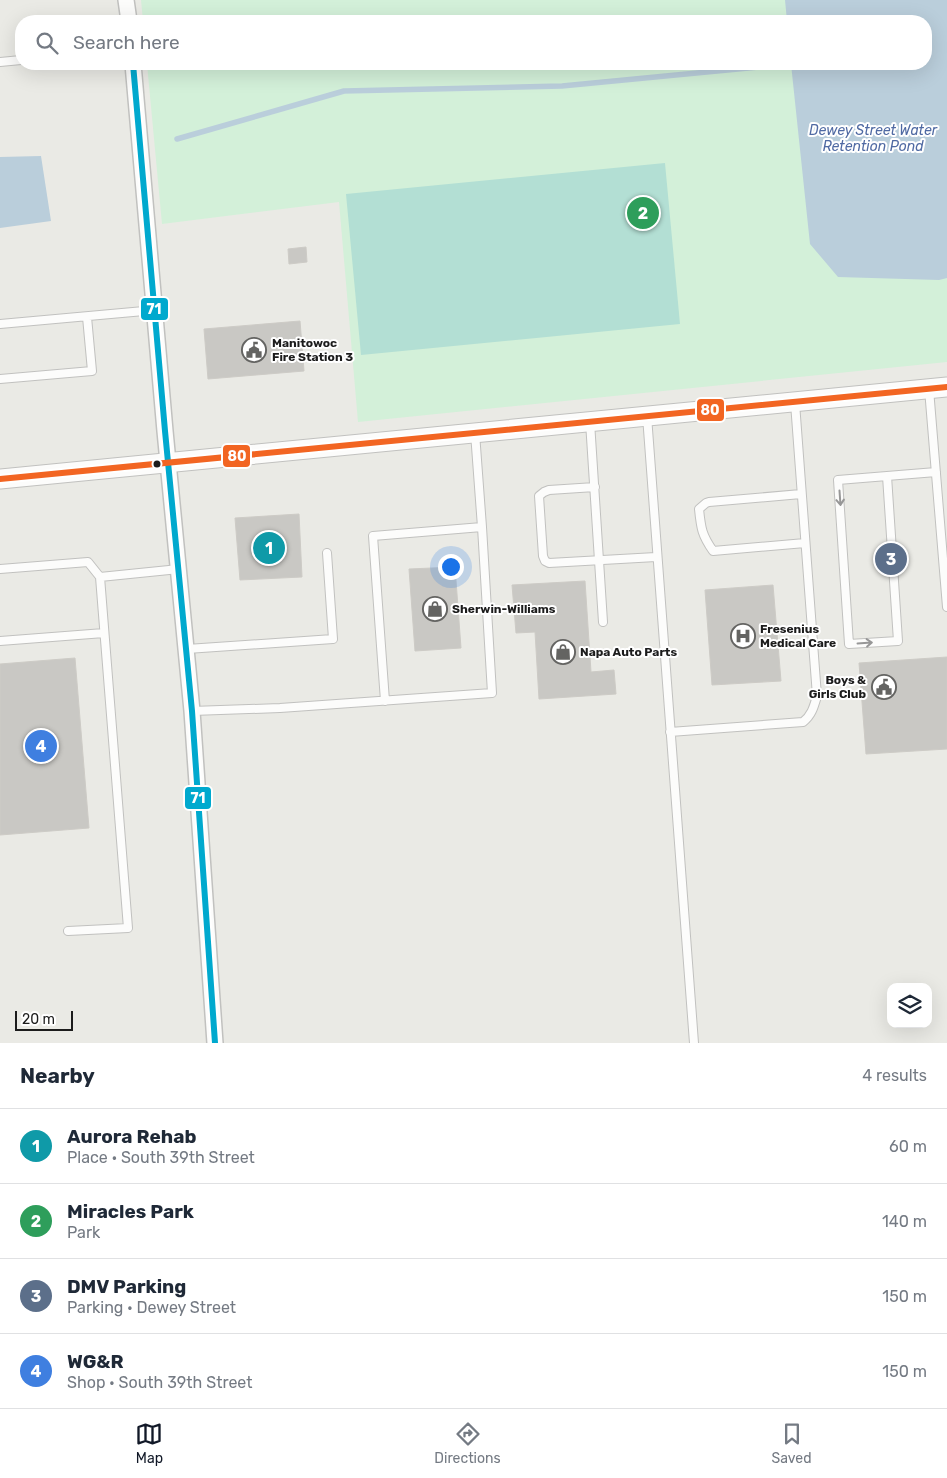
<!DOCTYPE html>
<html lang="en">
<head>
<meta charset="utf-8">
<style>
  :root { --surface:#fff; --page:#f2f2f3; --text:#1f2937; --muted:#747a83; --line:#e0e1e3; --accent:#111827 }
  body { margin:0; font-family:Rubik,sans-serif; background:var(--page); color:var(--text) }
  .controls { position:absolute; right:15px; bottom:15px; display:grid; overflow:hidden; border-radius:10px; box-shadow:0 5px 20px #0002 }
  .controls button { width:45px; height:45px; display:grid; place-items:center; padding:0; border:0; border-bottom:1px solid var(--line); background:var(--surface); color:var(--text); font:25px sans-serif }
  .scale { position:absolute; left:15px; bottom:12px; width:58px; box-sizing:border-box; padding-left:5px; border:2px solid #1c1c1c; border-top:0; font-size:14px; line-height:18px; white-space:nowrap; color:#1c1c1c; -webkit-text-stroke:4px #fff; paint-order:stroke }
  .you { position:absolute; left:450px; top:566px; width:18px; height:18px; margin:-12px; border:4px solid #fff; border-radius:50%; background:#1a73e8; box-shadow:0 0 0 8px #1a73e833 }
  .badge { display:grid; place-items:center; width:32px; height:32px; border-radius:50%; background:var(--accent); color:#fff; font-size:16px; font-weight:700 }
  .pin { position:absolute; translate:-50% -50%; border:2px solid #fff; box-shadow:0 1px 5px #0006 }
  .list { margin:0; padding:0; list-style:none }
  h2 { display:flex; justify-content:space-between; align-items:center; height:65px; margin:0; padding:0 20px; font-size:21px }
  h2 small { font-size:16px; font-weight:400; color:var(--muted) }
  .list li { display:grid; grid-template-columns:32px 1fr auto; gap:15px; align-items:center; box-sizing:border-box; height:75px; padding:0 20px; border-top:1px solid var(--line) }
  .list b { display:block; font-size:19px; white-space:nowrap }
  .list p { margin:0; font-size:16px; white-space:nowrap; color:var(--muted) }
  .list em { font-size:16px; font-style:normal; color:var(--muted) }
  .icon { flex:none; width:28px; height:28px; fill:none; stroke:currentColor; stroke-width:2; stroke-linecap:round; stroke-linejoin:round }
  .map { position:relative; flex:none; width:947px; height:1043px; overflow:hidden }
  .search { position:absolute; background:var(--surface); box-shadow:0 5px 20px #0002; left:15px; right:15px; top:15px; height:55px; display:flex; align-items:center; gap:12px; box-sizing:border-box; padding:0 18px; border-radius:20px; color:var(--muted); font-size:19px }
  .sheet { height:365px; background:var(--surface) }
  nav { display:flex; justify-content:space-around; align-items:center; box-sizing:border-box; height:70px; border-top:1px solid var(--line); background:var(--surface); font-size:14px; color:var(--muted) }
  nav a { display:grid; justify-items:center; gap:2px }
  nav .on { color:var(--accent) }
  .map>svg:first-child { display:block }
</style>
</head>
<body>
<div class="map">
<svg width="947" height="1043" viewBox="0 0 947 1043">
  <rect width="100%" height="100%" fill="#eaeae5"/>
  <path fill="#d3f0d9" d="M141,0H947V362L358,422L339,202L162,224L147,64H926V21H143Z"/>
  <path fill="#b3dfd4" d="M665,163L680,324L361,355L346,194Z"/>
  <path fill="#bacedb" d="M785,0H947V278L939,280L838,277L810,244L791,64H926V21H787Z
    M41,156L51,221L0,228V157Z"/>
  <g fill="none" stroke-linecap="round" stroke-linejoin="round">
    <path stroke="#bacedb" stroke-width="5.5" d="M177,139L344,91L562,86L791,64"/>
  </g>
  <path fill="#c9c8c4" stroke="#cdcbc6" d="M306,247L307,262L289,264L288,249Z
    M300,321L304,371L208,379L204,329Z
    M299,514L302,577L240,580L235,518Z
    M455,567L461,648L415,651L409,569Z
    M585,581L591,672L614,670L616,694L539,699L535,632L516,633L512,585Z
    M773,585L781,681L712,685L705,590Z
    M947,657V749L866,754L859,663Z
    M75,658L89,828L0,835V664Z"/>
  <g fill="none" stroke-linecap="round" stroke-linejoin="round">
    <defs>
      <path id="service" d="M0,62L21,60
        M0,324L155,310
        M0,379L92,371L87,317
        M929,389L947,607
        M647,416L694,1043
        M590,422L603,622
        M887,476L898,641L849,644L838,480L936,472
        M595,487L549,490L544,492L539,496L543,556L545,561L549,563L656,557
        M801,494L709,502L706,503L699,509C701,529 702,535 713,551L805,543
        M0,569L88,562L100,577L179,569
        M0,641L104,633
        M187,649L333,639L327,553
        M385,701L373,536L482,527
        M192,711L280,708L492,693L482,527L475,433
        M670,732L803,722C812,715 814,706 817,696L795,403
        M68,931L128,928L100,577"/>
      <path id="minor" d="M126,0L129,21
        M133,64L165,431L192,711L215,1043"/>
      <path id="tertiary" d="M0,479L947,387"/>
    </defs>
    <use href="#service" stroke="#c1c1bf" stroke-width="10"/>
    <use href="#minor" stroke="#c1c1bf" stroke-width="18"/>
    <use href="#tertiary" stroke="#c1c1bf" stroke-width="21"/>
    <use href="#service" stroke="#fcfcfb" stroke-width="8"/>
    <use href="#minor" stroke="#fcfcfb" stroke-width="15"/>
    <use href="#tertiary" stroke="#fcfcfb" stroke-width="19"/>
    <defs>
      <path id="bus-1" d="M133,64L165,431L192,711L215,1043"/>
      <path id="bus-2" d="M0,479L947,387"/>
    </defs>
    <use href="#bus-1" stroke="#fff" stroke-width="10"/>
    <use href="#bus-2" stroke="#fff" stroke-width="10"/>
    <use href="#bus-1" stroke="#00a9ce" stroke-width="6"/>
    <use href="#bus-2" stroke="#f26522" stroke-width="6"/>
  </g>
  <defs><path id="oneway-shaft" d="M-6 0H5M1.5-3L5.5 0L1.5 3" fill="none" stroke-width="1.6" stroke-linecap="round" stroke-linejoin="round" transform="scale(1.25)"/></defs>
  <g stroke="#979797">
    <use href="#oneway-shaft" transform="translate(840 498) rotate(86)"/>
    <use href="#oneway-shaft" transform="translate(865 643) rotate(-4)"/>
  </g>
  <defs>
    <symbol id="civic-ring" viewBox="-11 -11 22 22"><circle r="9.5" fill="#fff" stroke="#646462" stroke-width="1.5"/><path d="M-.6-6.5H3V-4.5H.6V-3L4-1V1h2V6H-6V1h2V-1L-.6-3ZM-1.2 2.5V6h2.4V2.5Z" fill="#646462"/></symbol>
    <symbol id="shop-ring" viewBox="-11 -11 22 22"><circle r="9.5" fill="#fff" stroke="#646462" stroke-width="1.5"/><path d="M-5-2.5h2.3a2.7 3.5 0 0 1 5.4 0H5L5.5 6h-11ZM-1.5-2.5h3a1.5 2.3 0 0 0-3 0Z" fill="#646462"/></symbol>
    <symbol id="hospital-ring" viewBox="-11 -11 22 22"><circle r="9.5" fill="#fff" stroke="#646462" stroke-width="1.5"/><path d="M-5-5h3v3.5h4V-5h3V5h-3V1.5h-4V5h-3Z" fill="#646462"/></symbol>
  </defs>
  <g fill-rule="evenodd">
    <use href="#civic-ring" x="240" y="336" width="28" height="28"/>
    <use href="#shop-ring" x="421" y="595" width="28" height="28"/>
    <use href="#hospital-ring" x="729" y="622" width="28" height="28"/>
    <use href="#shop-ring" x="549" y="638" width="28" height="28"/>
    <use href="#civic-ring" x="870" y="673" width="28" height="28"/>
  </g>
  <circle fill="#1c1c1c" stroke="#fff" stroke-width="2" cx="157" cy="464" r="4.5"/>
  <g text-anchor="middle" stroke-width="4" stroke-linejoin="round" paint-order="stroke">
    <g font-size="12" font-weight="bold" fill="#1c1c1c" stroke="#fff" text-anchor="start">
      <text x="272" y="347">Manitowoc<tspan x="272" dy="14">Fire Station 3</tspan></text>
      <text x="452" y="613">Sherwin-Williams</text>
      <text x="760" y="633">Fresenius<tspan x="760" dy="14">Medical Care</tspan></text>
      <text x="580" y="656">Napa Auto Parts</text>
      <text x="866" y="684" text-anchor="end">Boys &amp;<tspan x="866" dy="14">Girls Club</tspan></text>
    </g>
    <g font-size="14" font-style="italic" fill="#506aa3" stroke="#fff">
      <text x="873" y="135">Dewey Street Water<tspan x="873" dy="16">Retention Pond</tspan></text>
    </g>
  </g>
  <g stroke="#fff" stroke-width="2">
    <rect x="140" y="297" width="29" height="24" rx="5" fill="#00a9ce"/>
    <rect x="696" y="398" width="29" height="24" rx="5" fill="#f26522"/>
    <rect x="222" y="444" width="29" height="24" rx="5" fill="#f26522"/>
    <rect x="184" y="786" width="28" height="24" rx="5" fill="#00a9ce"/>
  </g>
  <g font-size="14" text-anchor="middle" font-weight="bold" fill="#fff">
    <text x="154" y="314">71</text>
    <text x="710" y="415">80</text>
    <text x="237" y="461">80</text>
    <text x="198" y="803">71</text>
  </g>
</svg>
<div class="controls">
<button><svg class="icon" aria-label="layers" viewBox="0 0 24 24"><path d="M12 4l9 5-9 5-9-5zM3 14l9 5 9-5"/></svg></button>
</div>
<div class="scale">20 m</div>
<div class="you"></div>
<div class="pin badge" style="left:269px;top:548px;background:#0f9aa8">1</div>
<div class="pin badge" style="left:643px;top:213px;background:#2e9e5b">2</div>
<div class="pin badge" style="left:891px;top:559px;background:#5c6f8a">3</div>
<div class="pin badge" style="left:41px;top:746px;background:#3f7fe0">4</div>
<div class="search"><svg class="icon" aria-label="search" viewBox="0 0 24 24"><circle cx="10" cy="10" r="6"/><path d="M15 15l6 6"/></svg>Search here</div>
</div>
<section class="sheet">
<h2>Nearby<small>4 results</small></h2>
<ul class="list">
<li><span class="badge" style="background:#0f9aa8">1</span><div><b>Aurora Rehab</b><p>Place · South 39th Street</p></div><em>60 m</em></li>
<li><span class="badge" style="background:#2e9e5b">2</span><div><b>Miracles Park</b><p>Park</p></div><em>140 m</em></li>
<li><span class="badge" style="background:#5c6f8a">3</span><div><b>DMV Parking</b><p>Parking · Dewey Street</p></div><em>150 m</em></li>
<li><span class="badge" style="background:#3f7fe0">4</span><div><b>WG&amp;R</b><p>Shop · South 39th Street</p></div><em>150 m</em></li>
</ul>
</section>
<nav>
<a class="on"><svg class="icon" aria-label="map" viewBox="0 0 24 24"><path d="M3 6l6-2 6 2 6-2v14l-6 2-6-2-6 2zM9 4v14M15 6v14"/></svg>Map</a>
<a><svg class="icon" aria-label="directions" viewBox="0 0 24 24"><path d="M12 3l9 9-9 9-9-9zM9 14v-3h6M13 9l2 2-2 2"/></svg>Directions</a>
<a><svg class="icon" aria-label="saved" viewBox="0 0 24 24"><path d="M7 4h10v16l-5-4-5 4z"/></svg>Saved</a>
</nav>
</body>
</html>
